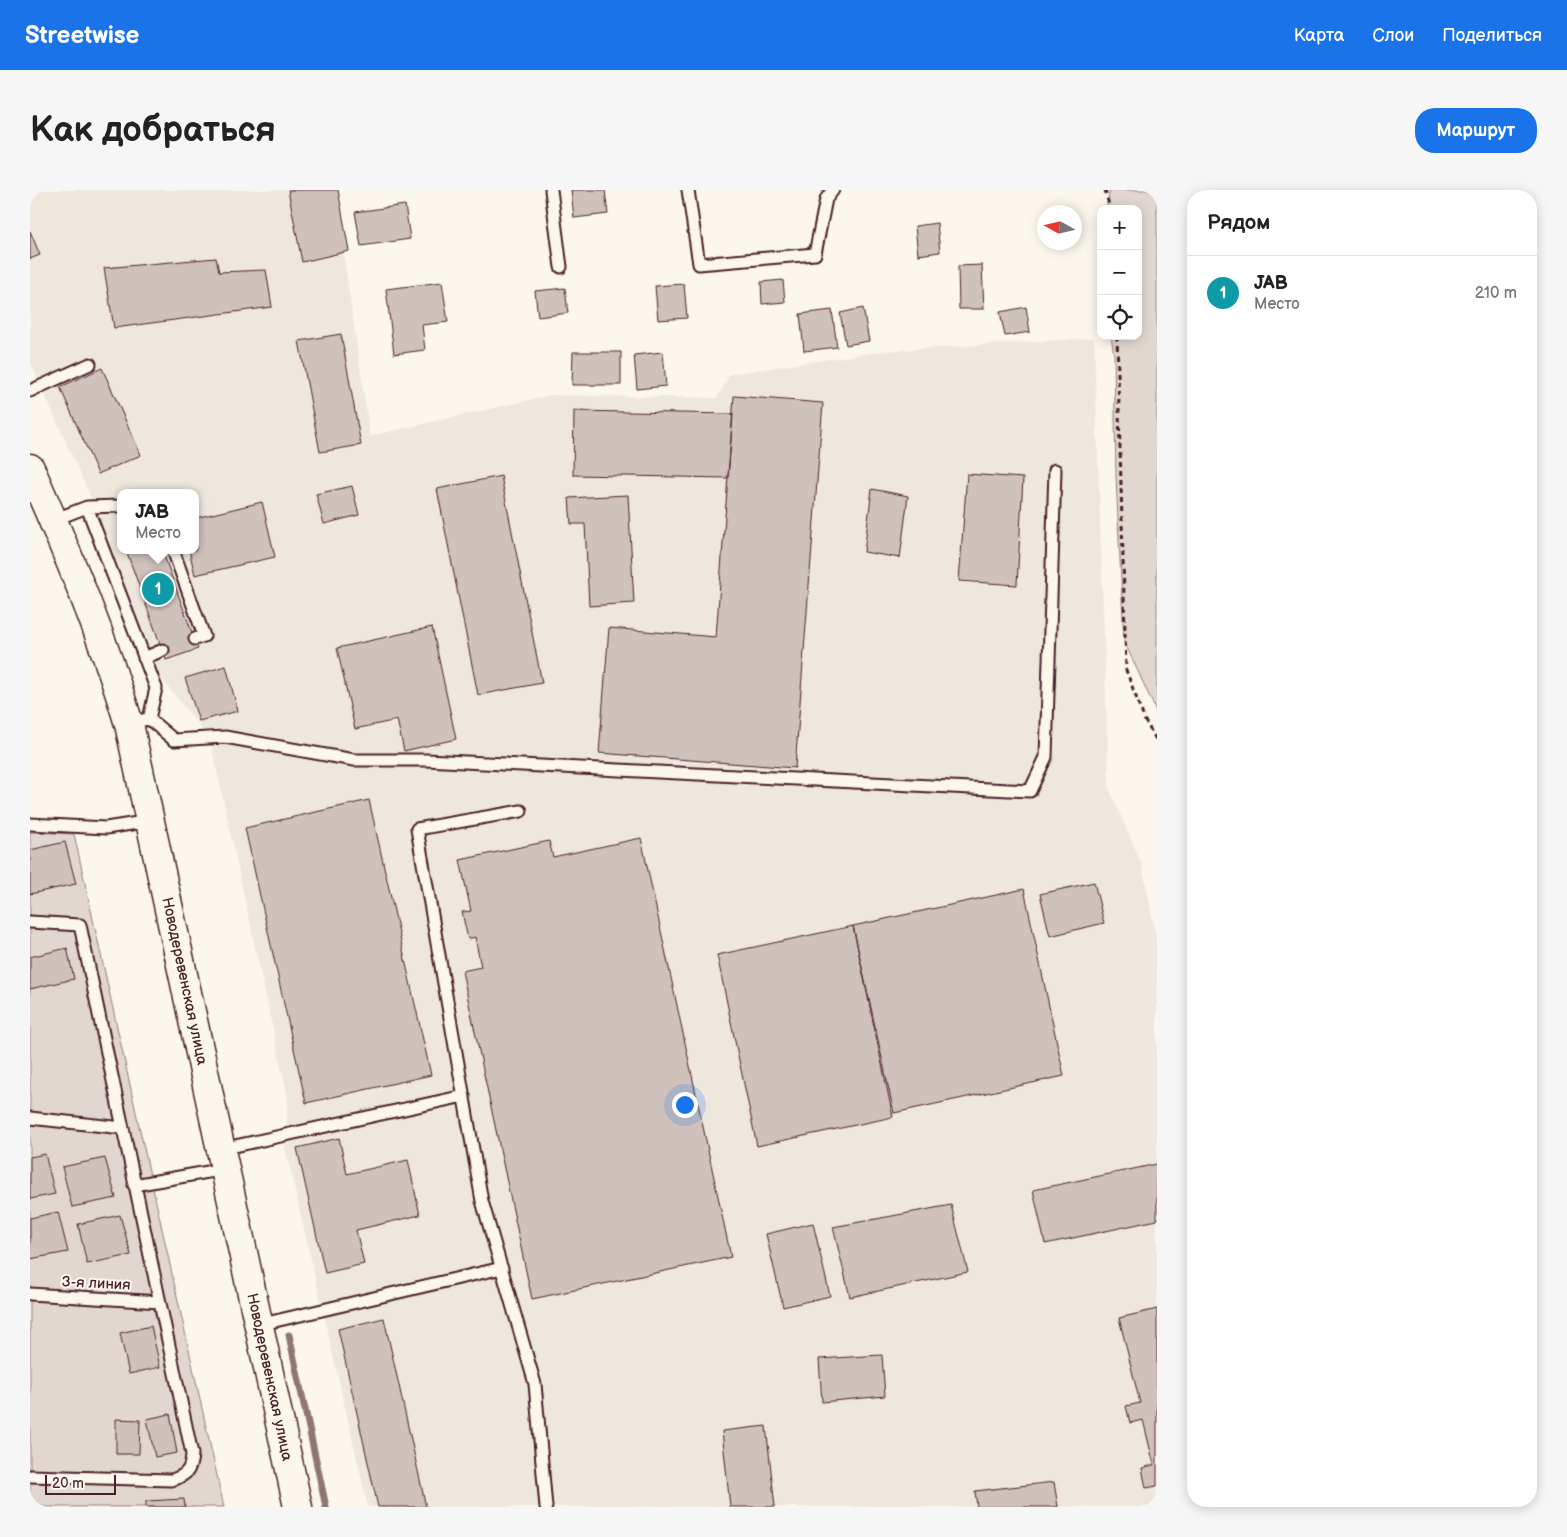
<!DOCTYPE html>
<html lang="ru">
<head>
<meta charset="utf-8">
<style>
  :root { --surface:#fff; --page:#f6f6f6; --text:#222; --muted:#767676; --line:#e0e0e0; --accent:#1a73e8 }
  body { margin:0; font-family:"Balsamiq Sans",sans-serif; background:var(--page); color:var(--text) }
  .controls { position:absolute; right:15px; top:15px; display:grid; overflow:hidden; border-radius:10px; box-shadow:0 2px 12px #0003 }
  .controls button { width:45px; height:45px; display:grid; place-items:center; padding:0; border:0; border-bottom:1px solid var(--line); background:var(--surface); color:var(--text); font:25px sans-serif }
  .compass { position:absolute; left:1007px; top:15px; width:45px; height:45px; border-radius:50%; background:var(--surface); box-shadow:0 2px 12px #0003; rotate:278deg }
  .scale { position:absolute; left:15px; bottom:12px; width:71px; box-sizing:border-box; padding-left:5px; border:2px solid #4a1f2b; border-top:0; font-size:14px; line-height:18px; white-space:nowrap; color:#4a1f2b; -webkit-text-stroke:4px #fbf7ec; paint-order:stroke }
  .you { position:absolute; left:654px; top:914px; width:18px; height:18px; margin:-12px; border:4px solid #fff; border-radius:50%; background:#1a73e8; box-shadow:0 0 0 8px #1a73e833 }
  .badge { display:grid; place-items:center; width:32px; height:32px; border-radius:50%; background:var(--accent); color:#fff; font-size:16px; font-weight:700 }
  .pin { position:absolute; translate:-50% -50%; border:2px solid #fff; box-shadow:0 1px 5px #0006 }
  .popup { position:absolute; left:87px; top:299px; width:82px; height:65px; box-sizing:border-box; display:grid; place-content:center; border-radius:10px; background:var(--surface); filter:drop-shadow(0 1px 4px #0005); font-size:16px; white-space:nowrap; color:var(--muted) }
  .popup b { font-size:19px; color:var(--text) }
  .popup::after { content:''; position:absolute; left:50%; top:100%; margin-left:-10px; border:10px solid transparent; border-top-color:var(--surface) }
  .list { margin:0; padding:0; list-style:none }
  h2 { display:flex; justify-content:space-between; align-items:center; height:65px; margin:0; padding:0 20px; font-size:21px }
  h2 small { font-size:16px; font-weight:400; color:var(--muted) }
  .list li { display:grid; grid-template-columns:32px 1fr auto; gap:15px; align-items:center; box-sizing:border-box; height:75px; padding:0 20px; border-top:1px solid var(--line) }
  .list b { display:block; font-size:19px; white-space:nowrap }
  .list p { margin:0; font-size:16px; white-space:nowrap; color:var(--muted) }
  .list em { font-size:16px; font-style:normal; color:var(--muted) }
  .icon { flex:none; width:28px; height:28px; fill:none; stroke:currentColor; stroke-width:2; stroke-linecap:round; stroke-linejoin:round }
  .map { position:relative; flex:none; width:1127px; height:1317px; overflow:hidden; border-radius:20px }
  header { display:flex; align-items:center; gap:30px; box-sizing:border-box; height:70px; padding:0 25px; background:var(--accent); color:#fff }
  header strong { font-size:24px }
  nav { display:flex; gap:28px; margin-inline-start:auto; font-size:18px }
  .intro { display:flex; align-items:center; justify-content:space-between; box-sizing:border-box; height:120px; padding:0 30px }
  h1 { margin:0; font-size:35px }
  .button { padding:12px 22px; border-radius:20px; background:var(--accent); color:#fff; font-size:18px; font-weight:700 }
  main { display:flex; gap:30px; padding:0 30px }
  aside { flex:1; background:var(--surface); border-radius:20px; box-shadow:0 2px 12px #0003 }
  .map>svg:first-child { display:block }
</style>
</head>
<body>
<header>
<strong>Streetwise</strong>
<nav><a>Карта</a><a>Слои</a><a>Поделиться</a></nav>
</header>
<div class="intro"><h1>Как добраться</h1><a class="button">Маршрут</a></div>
<main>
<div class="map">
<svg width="1127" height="1317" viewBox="0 0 1127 1317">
  <rect width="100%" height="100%" fill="#fbf7ec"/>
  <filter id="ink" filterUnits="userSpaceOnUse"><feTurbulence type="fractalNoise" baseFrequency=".02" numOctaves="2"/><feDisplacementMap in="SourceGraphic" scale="10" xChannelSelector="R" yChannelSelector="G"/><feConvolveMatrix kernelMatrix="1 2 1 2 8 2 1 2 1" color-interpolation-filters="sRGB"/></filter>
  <g filter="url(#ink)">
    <path fill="#eee7de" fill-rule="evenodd" d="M0,0H304L340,246L522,205L687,208L700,184L854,161L1064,148L1079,598L1112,675L1127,751V1317H338L255,957L258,908L180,549L129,486L60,306L0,171ZM90,303H166V360H90Z"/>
    <path fill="#e2d7d0" stroke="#967b7e" d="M1080,0H1127V523L1094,451L1086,287L1084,165L1081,146H1108V19H1076Z
      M0,642L44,644L194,1317H0Z"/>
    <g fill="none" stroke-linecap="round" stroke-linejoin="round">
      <path stroke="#907477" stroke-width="7" d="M259,1145L296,1317"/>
    </g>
    <path fill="#cfc2bc" stroke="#4a1f2b" d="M258,0H308L319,61L272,72Z
      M541,0H575L578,24L544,28Z
      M375,15L380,49L331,56L325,22Z
      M907,33L910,62L888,65L885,36Z
      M0,41L10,65L0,69Z
      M186,68L189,82L236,80L242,117L84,138L74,78Z
      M952,75L954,119H929L928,76Z
      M753,90L755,112L732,114L731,92Z
      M412,92L418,132L392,135L395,160L364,164L356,99Z
      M654,94L657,128L628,130L625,96Z
      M535,98L538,123L508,127L505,101Z
      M996,117L1000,142L975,146L970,122Z
      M833,118L839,151L816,155L810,123Z
      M802,120L807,157L774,161L770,124Z
      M311,144L331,255L290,262L269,151Z
      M543,162H591V195H542Z
      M633,162L636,196L607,199L604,165Z
      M72,178L111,265L68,284L30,197Z
      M704,206L793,213L765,578L569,563L579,438L686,447Z
      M544,221L703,224L698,288L543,285Z
      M937,284L993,288L987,395L929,391Z
      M471,286L512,493L448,505L407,299Z
      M322,296L329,325L294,334L286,304Z
      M842,299L878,306L870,368L834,362Z
      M598,305L604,413L559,416L555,334H541L539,308Z
      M232,312L245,367L165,385L159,360H166V328Z
      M96,360H132L168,459L136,470Z
      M402,437L426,549L374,561L367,530L325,539L307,458Z
      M196,476L208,521L169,531L155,488Z
      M339,610L401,885L276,913L215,638Z
      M611,648L701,1067L502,1109L432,781L451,777L445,747L438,749L432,722L441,721L430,670L519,651L523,667Z
      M35,652L46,694L0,704V660Z
      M1064,692L1074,733L1020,746L1010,704Z
      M994,699L1034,886L864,923L823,736Z
      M823,736L863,927L727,956L687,765Z
      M37,758L44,789L0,799V767Z
      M309,948L317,984L378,970L390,1025L326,1040L334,1074L295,1083L267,958Z
      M15,964L25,1004L0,1009V967Z
      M75,968L86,1008L42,1017L32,977Z
      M1127,974V1030L1015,1054L1003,1000Z
      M921,1015L938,1082L820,1107L803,1037Z
      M28,1022L38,1062L0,1069V1028Z
      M90,1025L101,1065L57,1074L48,1034Z
      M783,1033L800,1106L753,1117L736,1044Z
      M1127,1119V1296L1116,1298L1112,1278L1124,1275L1113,1230L1100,1233L1096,1216L1110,1213L1089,1128Z
      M354,1128L396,1317H348L308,1139Z
      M121,1136L130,1177L99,1184L90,1143Z
      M852,1165L855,1206L792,1212L789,1169Z
      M140,1224L147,1263L125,1267L117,1229Z
      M86,1229L110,1230L109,1264H86Z
      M736,1236L745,1317H700L692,1241Z
      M1024,1292L1028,1317H947L945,1301Z
      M154,1309L155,1317H116V1311Z"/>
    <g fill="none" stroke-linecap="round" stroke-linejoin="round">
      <defs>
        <path id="lane" d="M521,0L531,77
          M658,0L669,74L785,64L796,9L803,0
          M0,201L60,174
          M57,317L90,316
          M23,330L57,317L126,498L119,529L113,530
          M143,360L174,446L165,449
          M114,468L133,460
          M119,529L144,550L195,547L324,570H396L1000,601L1016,567L1025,280
          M491,621L387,639L452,1011L505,1194L516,1317
          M0,634L76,638L120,631
          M0,732L50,735L162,1264C161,1280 157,1285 142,1290L0,1286
          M0,928L93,938
          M191,959L434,906
          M104,995L195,979
          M0,1104L130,1112
          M228,1135L472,1078"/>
        <path id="secondary" d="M0,278C37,362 73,446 99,534L268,1317"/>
      </defs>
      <use href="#lane" stroke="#4a1f2b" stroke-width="15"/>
      <use href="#secondary" stroke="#4a1f2b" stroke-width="31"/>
      <path stroke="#4a1f2b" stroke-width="3" stroke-dasharray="5 4" stroke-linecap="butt" d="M1075,0L1080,19
        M1087,146L1096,480L1115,531L1127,551"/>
      <use href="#lane" stroke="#fbf7ec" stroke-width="11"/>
      <use href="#secondary" stroke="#fbf7ec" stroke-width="28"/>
    </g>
  </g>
  <g text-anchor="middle" stroke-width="4" stroke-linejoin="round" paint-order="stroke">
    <g font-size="15" fill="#4a1f2b" stroke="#fbf7ec">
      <text transform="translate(155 791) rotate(78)" y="5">Новодеревенская улица</text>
      <text transform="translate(66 1093) rotate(3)" y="5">3-я линия</text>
      <text transform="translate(240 1187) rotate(78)" y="5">Новодеревенская улица</text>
    </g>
  </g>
</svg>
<div class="controls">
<button>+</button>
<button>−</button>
<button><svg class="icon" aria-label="locate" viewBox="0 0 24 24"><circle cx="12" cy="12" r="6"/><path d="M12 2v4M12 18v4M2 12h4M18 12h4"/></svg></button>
</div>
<svg class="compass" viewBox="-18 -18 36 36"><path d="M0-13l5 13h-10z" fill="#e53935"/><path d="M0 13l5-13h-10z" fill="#767676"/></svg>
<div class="scale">20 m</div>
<div class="you"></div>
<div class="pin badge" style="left:128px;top:399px;background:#0f9aa8">1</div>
<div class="popup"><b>JAB</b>Место</div>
</div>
<aside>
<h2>Рядом<small></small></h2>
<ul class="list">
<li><span class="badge" style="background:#0f9aa8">1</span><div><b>JAB</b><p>Место</p></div><em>210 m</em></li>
</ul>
</aside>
</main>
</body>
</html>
